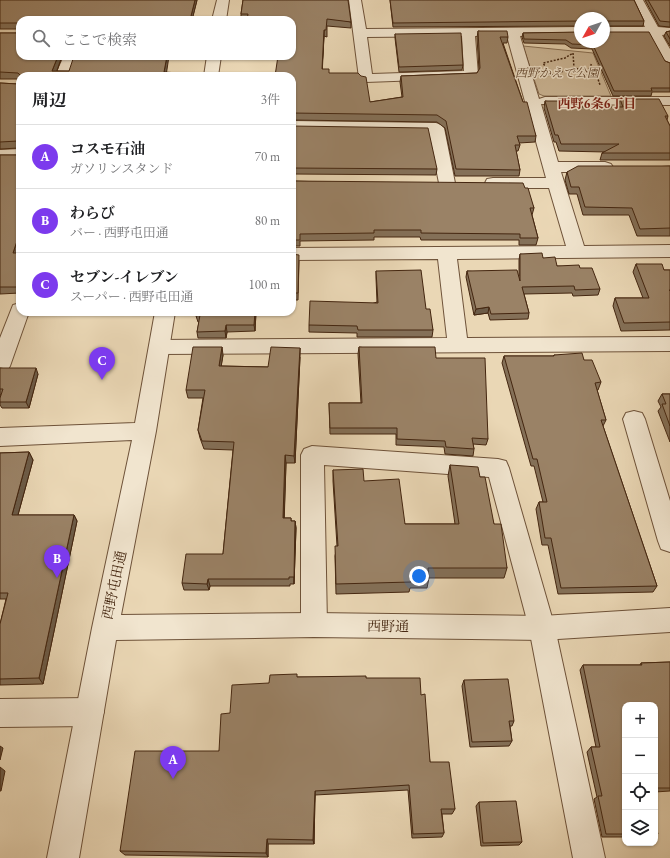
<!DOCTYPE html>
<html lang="ja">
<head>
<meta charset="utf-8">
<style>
  :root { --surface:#fff; --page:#f2f2f2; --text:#202124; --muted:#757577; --line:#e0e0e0; --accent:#7c3aed }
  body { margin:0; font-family:"EB Garamond","Noto Serif JP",serif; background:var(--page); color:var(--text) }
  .controls { position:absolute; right:12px; bottom:12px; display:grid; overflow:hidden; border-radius:8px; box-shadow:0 1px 3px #0004 }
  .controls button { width:36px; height:36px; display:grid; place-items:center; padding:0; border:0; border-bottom:1px solid var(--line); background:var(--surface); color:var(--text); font:20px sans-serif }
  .compass { position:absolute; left:574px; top:12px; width:36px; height:36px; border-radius:50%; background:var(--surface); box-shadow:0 1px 3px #0004; rotate:230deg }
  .you { position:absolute; left:419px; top:576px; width:14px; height:14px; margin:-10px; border:3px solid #fff; border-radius:50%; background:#1a73e8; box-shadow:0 0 0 6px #1a73e833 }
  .badge { display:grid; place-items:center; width:26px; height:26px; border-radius:50%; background:var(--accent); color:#fff; font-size:13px; font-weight:700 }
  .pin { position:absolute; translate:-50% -33px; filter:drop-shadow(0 1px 2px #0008) }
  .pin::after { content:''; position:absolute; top:21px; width:14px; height:12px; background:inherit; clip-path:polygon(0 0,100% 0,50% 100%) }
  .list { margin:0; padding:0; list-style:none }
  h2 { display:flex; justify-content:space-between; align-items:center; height:52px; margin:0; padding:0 16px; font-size:17px }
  h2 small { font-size:13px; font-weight:400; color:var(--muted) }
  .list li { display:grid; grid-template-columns:26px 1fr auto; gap:12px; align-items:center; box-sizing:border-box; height:64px; padding:0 16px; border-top:1px solid var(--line) }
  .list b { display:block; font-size:15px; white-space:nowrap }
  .list p { margin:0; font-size:13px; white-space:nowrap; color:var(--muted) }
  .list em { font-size:13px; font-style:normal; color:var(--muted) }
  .icon { flex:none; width:22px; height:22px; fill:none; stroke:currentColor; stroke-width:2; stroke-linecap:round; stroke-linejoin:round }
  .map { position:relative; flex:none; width:670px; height:858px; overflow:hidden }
  .search { position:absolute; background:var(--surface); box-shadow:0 1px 3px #0004; left:16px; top:16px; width:280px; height:44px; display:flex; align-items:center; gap:10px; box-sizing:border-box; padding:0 14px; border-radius:12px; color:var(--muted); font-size:15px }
  .panel { position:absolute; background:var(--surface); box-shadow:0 1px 3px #0004; left:16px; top:72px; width:280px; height:244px; border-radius:12px }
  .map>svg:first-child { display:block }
</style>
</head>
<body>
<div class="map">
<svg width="670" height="858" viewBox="0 0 670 858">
  <rect width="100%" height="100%" fill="#ead7b5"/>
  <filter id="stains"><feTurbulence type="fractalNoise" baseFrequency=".005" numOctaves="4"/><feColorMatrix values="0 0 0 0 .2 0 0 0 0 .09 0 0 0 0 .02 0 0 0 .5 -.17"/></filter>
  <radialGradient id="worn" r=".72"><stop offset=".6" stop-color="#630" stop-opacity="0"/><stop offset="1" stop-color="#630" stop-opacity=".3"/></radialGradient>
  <path fill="#ceb999" stroke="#897054" d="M523,46L593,53L611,96H544L539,94Z"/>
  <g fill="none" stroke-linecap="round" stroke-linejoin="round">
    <defs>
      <path id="minor" d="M349,0H361L366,29L580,27V35L520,36L539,99L545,97H670V105L541,104L558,162H605L611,164L613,167L611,170L605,172H561L584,246L670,245V257L457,259L467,338L670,337V351L159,354L152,352L149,347L152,342L159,340L447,338L438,259L292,260V248L566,246L549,188H493L487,187L485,183L487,179L493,178H546L507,36H475L478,75L476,78L366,82L361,81L359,78ZM462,36L464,71L372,74L367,37Z
        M631,0H643L658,27L670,28V34L662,35L670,49V66L665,65L663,62L649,35H604V27H645Z
        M64,56H78L69,76H55Z
        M292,121L436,123L441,125L444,128L455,183L453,187L447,188L441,187L439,183L429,133L292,131Z
        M20,149V159L0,160V150Z
        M20,303V312H29L10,366L7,371L0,374V338L13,305Z
        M634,411L642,413L645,419L670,501V552L661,549L658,541L623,419L626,413Z
        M312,446L498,459L506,461L509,468L555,628L605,858H573L529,628L489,477L324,465L327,625L323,634L314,637L305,634L301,625V455L304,449Z
        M90,698L100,702L104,712L100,722L90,726L0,727V699Z"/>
      <path id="tertiary" d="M217,0H229L226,20H212Z
        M207,56H221L218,76H204Z
        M155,312H175L156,431L121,615L314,613L542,616L670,608V632L542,640L314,637L116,640L79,858H47L92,628L132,440L0,446V428L135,423Z"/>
    </defs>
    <use href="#minor" stroke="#6e5239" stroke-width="2"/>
    <use href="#tertiary" stroke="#6e5239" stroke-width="2"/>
    <path stroke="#442610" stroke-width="1.5" stroke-dasharray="2 1.5" stroke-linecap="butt" d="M588,71L597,76L600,85
      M551,75L574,68
      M545,76L551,75L543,63L565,58L573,53L574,68L588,71L592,63"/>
    <use href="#minor" fill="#f1e5cf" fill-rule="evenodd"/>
    <use href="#tertiary" fill="#f1e5cf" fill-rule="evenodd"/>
  </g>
  <path fill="#847058" stroke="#442610" d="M0,0H197L192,20H20V56H62L57,71L179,73L180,76H20L19,148L0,149V83L18,84L19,83L20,79H0V33H19V29H0Z
    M243,0L351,22V28L327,26V37L324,36L322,69L329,73L370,102L402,97L400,82L401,76L477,73L479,70L477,38L478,31L508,37L507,43H503L523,102L536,136L535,142L519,143L520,145L518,151H516L520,170L519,176H455L445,128L437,122L292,120V20H241V14Z
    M390,0H634L644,21L643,26H604L580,18V26L393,27Z
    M645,0H670V27L659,26Z
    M670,31V46L664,36L666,32Z
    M604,32L665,61L670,63V92H652L651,96H613L592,49L571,48L565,44L524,43L522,37L523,33Z
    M395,34L463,65L462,70L399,72L395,38Z
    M620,99L668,116L667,120L670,126V160H600L602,153L606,152L559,151L556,142H554L544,108L545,101L578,107H618Z
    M292,126L437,169L436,175L292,174Z
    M0,155H20V246L18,253H20V293L0,294Z
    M670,166V236H637L629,215H583L577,194H569L565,180L567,172Z
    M292,181L525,188L534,208L532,215L538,238L536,245H519V240H421L420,237H374V240L300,241V246H292Z
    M292,254L299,261L298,300H292Z
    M520,254L543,258L557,266L580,268L600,289L598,295L573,296L572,293L524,294L529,313L528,319L490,320L488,313L474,315L466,277L467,271L519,276V260Z
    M636,264L664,270H670V330L621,331L613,306L615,298H643L633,272Z
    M376,271L426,309L433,330L432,337H357V333L309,332V325L377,302L376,278Z
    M197,312H256L255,331L227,332L226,338H198L197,332L199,322H198L196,316Z
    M359,347L436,358L488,439L486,445L473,444L474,449L473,456L445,454L444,447L396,445V434H330L329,403H361L358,354Z
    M223,355L221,366L268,367L300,357L295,463H286L284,518H291V521H295L296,528L294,584H290V586H210L209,590H184L182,583L223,554L233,450L204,449L200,438L198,430L203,398H188L186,390Z
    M554,355L584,360L601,382L598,390H597L606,420L603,426L657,586L653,592L558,594L548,545H542L536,509L539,502H543L534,466H531L502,363L504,356H553Z
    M0,368L38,374L29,408H2L0,405V398L1,395H0Z
    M662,394H670V442L658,411L661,407L658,401Z
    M29,452L33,460L18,515H74L77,521L43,684L0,685V624L6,599H0V453Z
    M450,465L480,477L507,568L504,578H429L427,588H410L409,592L336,594L335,556L337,546L333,481V470L364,481L405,524H455L448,476Z
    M670,662V791L655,792V705H625V837H602L594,799L597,797L587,752L591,747H596L580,670L583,665H640L641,663Z
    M297,677L366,678L421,695L430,762L455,809L452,814H442L444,833L442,837L412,838L408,790L315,795L314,844H268V857L125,855L120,851L219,751L230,713L269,683Z
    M464,680L514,721L512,726H510L512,741L509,746L470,747L462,686Z
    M479,802L522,842L519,845L481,846L476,806Z"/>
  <path fill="#6c5b47" stroke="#442610" d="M195,0H197L192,20H190Z
    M324,30V36L322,76V69Z
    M58,56H62L55,76L52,71Z
    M167,56H169L166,76L164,72Z
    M20,232V246L16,259L13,253Z
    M489,307L488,313L474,315L476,309Z
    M255,312H256L255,331L254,325Z
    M226,325L227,332L226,338L225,331Z
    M222,347L223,355L220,374L219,366Z
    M300,348V357L295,463L294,456Z
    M36,368L38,374L29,408L26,402Z
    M29,452L33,460L16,522L12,515Z
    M285,455L286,463L284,526L283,518Z
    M74,515L77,521L43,684L39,678Z
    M295,521L296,528L294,584V577Z
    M208,579L210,586L209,590L207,584Z
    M0,746L3,748L0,760Z
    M0,767L5,771L1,791H0Z
    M315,791V795L314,844L313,840Z
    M267,839L268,844V857L266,853Z"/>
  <path fill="#9a8266" stroke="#442610" d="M0,0H195L190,20H20V56H58L52,71H69L74,56H167L164,72L179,73L178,76H20V147L19,149V143L18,141L0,142V83L18,84L19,83L20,75L18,73L0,72V33H19V23H0Z
    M243,0H348L351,22L327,19L326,30H324L322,69H329V73H358L361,76L366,77L370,102L403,97L401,76L477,73L480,68L478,31H507L508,37H500L523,102H527L536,136H517L520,145H515L520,170L456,169L446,121L437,115L292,113V76H275L278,56H292V20H247L248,14H241Z
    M390,0H634L644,21H605L604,22V18H580V21L393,23Z
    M648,0H670V22L660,21Z
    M604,30V32H649L665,61L670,63V88H651L652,91H614L593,45L572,44L566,40L524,39L523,33L580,32V42H604Z
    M670,31V39L666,32Z
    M461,33L463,65L399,67L395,34Z
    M620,99H659L668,116H665L670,126V153H602L619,144H561L558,135H555L545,101H575L578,107H623Z
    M292,126L428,128L437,169L292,168Z
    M0,155H20V232L13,253H20V287H0Z
    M578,166H670V228L640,229L632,208L585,207L579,187H571L567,172Z
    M292,181L523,183L525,188H528L534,208H530L538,238H520V234L421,233V230H374V233L300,234V240H292Z
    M542,253L543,258L555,257L557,266L579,265L580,268H592L600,289L575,290L574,286L522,287L529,313L491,314L489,307L476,309L467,271L517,270L520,281V254Z
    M292,254L299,255L298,293H292Z
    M636,264H662L664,270H670V290H669L670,291V322L624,323L615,298H649Z
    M421,270L426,309H430L433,330H358L357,326L309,325L310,301L378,303L376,271Z
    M197,312H255L254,325H226L225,331L197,332L200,315L196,316Z
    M193,347H222L219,366L268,367L271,347L300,348L294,456L285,455L283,518H291V521H295L294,577H289V579H208L207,584L182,583L186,554H223L234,442L202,441L198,430L205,390H186Z
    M359,347H435L436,358H485L488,439L472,438L474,449L446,447L445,441L397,439V428H330L329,403H362Z
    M582,353L584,360H592L601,382L595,383L606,420H601L657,586L561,588L551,538H545L539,502H547L537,459H533L504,356H554V355Z
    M0,368H36L26,402H0V398L3,389H0Z
    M662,394H670V426L662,404H666Z
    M29,452L12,515H74L39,678L0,679V624L8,593H0V453Z
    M450,465L478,467L480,477H485L494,524H501L507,568H428L429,578H410L411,582L336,584L335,546H338L333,470L363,469L364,481L399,479L405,524H459Z
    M670,662V788H655V705H625V834H606L598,796H602L591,747H600L583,665H642L641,663Z
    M297,674V677L366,676V678H420L421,695L425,694L430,762H449L455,809H441L444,833L413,834L409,785L315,791L313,840L267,839L266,853L120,851L135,751H219L221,714L230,713L232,685L269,683L270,675Z
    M508,679L514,721H509L512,741L472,742L464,680Z
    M516,801L522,842L483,843L479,802Z
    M655,823L658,834H655Z"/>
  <g text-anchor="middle" stroke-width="3" stroke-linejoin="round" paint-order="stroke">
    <g font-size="12" font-style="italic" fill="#60432b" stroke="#f1e5cf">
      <text x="557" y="77">西野かえで公園</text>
    </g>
    <g font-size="13" font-weight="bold" fill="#7a1f14" stroke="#f1e5cf">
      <text x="597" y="108">西野6条6丁目</text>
    </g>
    <g font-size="14" fill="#442610" stroke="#f1e5cf">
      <text transform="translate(114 585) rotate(-78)" y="5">西野屯田通</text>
      <text transform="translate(388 626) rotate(1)" y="5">西野通</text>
    </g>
  </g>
  <rect width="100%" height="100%" filter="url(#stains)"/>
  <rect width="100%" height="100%" fill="url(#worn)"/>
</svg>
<div class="controls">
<button>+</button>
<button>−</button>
<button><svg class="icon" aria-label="locate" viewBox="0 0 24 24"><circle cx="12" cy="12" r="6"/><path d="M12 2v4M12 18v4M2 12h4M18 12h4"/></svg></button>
<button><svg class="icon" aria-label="layers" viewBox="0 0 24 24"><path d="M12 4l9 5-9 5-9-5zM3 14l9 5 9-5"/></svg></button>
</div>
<svg class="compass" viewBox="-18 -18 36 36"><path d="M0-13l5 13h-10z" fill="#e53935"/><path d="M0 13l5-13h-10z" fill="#757577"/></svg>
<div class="you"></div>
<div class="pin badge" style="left:173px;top:779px">A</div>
<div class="pin badge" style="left:57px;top:578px">B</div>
<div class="pin badge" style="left:102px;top:380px">C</div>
<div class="search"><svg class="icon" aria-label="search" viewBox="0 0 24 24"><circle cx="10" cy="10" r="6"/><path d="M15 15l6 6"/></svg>ここで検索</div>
<section class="panel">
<h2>周辺<small>3件</small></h2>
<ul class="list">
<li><span class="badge">A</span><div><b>コスモ石油</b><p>ガソリンスタンド</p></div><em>70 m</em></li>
<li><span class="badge">B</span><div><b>わらび</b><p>バー · 西野屯田通</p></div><em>80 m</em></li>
<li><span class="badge">C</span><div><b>セブン-イレブン</b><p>スーパー · 西野屯田通</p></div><em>100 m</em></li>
</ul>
</section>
</div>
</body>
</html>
